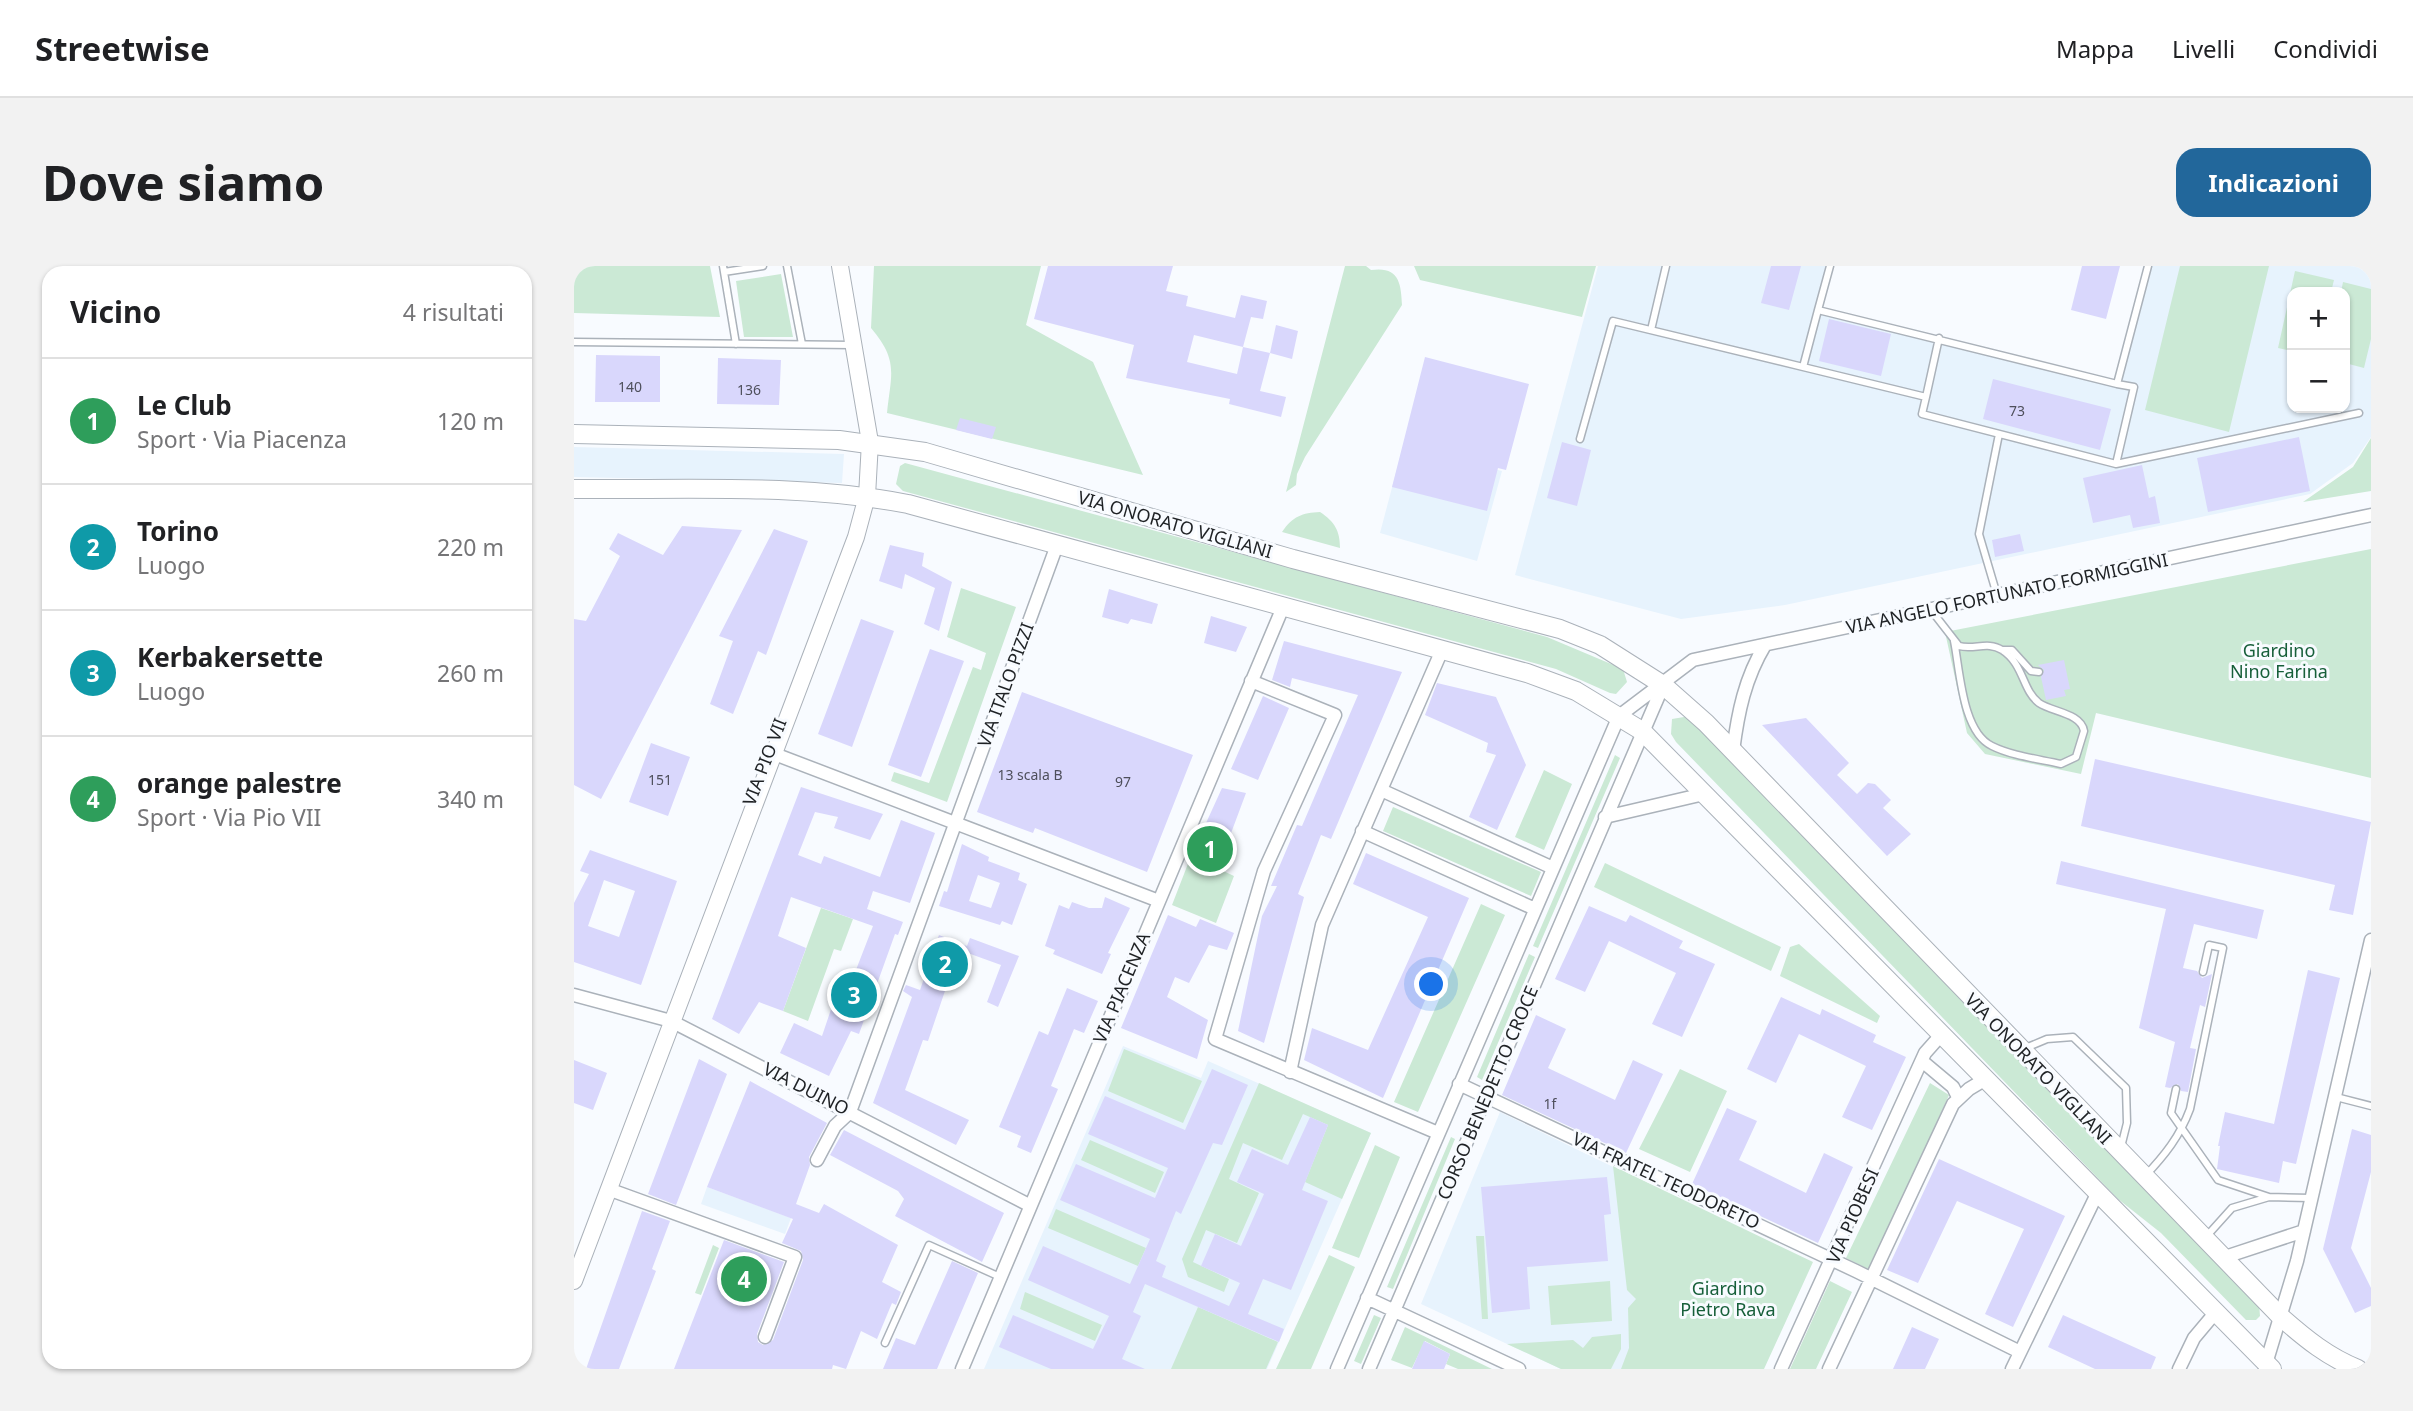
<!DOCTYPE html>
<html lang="it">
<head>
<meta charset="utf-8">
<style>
  :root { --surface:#fff; --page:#f2f2f2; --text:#202124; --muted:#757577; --line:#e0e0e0; --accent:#22679b }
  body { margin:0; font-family:"Noto Sans",sans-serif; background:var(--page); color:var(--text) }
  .controls { position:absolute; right:21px; top:21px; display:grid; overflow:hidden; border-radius:14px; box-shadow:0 2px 5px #0004 }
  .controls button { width:63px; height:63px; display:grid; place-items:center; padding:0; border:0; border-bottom:2px solid var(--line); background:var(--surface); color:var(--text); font:35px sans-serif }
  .you { position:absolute; left:858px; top:719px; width:24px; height:24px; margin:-18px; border:5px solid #fff; border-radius:50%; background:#1a73e8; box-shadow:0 0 0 10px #1a73e833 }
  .badge { display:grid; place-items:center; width:46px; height:46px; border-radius:50%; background:var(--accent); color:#fff; font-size:23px; font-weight:700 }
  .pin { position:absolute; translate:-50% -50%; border:4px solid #fff; box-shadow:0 2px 7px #0006 }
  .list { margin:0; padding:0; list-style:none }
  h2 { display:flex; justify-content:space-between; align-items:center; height:91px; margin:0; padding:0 28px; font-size:30px }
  h2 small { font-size:23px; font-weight:400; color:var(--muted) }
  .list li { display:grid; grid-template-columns:46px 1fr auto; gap:21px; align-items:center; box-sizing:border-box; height:126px; padding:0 28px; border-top:2px solid var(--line) }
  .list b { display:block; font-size:26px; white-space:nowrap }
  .list p { margin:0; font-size:23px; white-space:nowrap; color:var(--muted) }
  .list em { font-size:23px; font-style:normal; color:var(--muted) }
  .map { position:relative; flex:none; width:1797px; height:1103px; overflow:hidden; border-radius:21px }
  header { display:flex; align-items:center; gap:42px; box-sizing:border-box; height:98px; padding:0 35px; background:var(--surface); border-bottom:2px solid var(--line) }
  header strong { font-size:33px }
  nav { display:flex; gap:38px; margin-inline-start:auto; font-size:24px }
  .intro { display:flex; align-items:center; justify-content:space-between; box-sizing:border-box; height:168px; padding:0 42px }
  h1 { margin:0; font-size:49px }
  .button { padding:18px 32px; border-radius:21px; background:var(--accent); color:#fff; font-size:24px; font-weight:700 }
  main { display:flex; gap:42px; padding:0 42px }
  aside { flex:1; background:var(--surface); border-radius:21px; box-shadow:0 2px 5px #0004 }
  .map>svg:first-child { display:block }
</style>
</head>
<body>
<header>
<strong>Streetwise</strong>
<nav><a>Mappa</a><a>Livelli</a><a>Condividi</a></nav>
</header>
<div class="intro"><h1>Dove siamo</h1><a class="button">Indicazioni</a></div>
<main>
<aside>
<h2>Vicino<small>4 risultati</small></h2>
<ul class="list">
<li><span class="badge" style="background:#2e9e5b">1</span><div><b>Le Club</b><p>Sport · Via Piacenza</p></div><em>120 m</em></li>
<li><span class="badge" style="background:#0f9aa8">2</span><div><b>Torino</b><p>Luogo</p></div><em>220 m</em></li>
<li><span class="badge" style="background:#0f9aa8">3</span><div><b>Kerbakersette</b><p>Luogo</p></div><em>260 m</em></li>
<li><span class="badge" style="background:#2e9e5b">4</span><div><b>orange palestre</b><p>Sport · Via Pio VII</p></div><em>340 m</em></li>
</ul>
</aside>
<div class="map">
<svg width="1797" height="1103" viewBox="0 0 1797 1103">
  <rect width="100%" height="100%" fill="#f8fbff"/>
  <path fill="#e7f3fd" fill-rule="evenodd" d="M1024,0H1256L1244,43L1543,118L1574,0H1797V171L1779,197L1736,228L1211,339L1107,353L941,309ZM1718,26H1771V142H1718Z
    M829,180L928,205L903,295L806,267Z
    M0,181L270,188L268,217L0,211Z
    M549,780L627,812L634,795L797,867L693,1103H410Z
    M926,846L1128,944L1055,1103H987L847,1038Z
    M133,921L217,952L211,968L127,938Z"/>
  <path fill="#cbe9d5" d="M0,0H136L146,51L0,47Z
    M300,0H467L452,59L519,96L569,209L313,147C317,108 325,95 297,62Z
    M771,0H792L797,4C825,0 827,17 828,39L731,191L723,208L722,219L712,226Z
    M840,0H1022L1008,51L846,14Z
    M1606,0H1695L1655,166L1571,144Z
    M1721,5L1760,14L1757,26H1718V85L1704,82Z
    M207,8L219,71H170L162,15Z
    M1769,16L1797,23V73L1790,102L1771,97V26H1767Z
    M1797,172V225L1729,236L1779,201Z
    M331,197L973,371L1049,403L1053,416L1042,428L1036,427L982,403L329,225L322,218L326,200Z
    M746,246C761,256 766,265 766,282L708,266C719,250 728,247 746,246Z
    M1797,283V512L1522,447L1507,508L1411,488L1393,467L1371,366Z
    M387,322L442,341L373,536L317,515L320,506L355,517L399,401L407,404L412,387L373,371Z
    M1116,450L1685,1037L1686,1050L1682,1054H1672L1587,967L1544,933L1102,476L1097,468L1098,453Z
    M1041,489L1046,492L964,682L959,680Z
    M970,504L998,518L970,584L941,571Z
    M819,541L967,606L957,630L809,565Z
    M617,590L660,610L642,657L598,639Z
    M1031,597L1207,681L1197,705L1020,621Z
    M907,638L931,649L844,846L820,836Z
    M247,642L279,653L267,685L260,683L234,755L209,745Z
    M1225,678L1306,750L1303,757L1206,710L1216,681Z
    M955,688L961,691L908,814L903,811Z
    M550,783L628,815L609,857L534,825Z
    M1106,803L1153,825L1116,906L1065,883Z
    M685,817L797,867L768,933L731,916L754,859L729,848L708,894L669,877L655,913L685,927L663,977L632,964L619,996L655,1013L650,1026L614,1011L608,993Z
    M1356,817L1375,829L1296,1004L1272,992Z
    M877,871L881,873L819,1023L813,1021Z
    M516,874L590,906L581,927L507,894Z
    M801,879L826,891L785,992L758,982Z
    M1039,900L1239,996L1190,1103H1047L1055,1082L1054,1042L1062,1033L1053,1024Z
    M482,943L572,982L564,1000L474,962Z
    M902,970H910L914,1053H908Z
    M139,979L145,982L127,1029L121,1027Z
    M755,989L781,1001L737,1103H702Z
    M1036,1015L1038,1055L977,1059L974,1020Z
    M1256,1015L1278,1026L1242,1103H1216Z
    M451,1026L528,1059L521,1075L446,1043Z
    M624,1041L704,1076L692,1103H597Z
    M800,1049L807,1052L787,1098L780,1095Z
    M831,1061L918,1103H884L872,1098L876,1088L851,1075L838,1102L817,1094Z
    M1047,1068V1083L1037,1103H987L933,1078L999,1074L1009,1082L1018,1071Z"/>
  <path fill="#d9d7fc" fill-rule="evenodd" d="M474,0H599L592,25L614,30L612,40L661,52L667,29L693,35L689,53L677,51L669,81L696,87L686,125L712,131L707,151L655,138L656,133L552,112L560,79L460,53ZM620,69L669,81L663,108L613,96Z
    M1197,0H1227L1215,44L1187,37Z
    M1508,0H1546L1532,53L1497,44Z
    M1255,53L1317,68L1307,110L1245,95Z
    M702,59L724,65L718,93L696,87Z
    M22,89L86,90V136H21Z
    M851,91L955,118L932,204L924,202L913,245L818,221Z
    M144,92L207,94L205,139L143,138Z
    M1419,113L1537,143L1526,184L1409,153Z
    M386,152L422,161L418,173L382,164Z
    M1725,171L1736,225L1634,246L1623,192Z
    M988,176L1017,184L1003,240L973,232Z
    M1568,199L1575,232L1581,230L1586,257L1559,262L1556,249L1519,257L1509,212Z
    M108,260L168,264L27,533L0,519V353L12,355L46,290L35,283L44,267L89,289Z
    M200,263L234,275L192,389L184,385L159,448L136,438L159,375L145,370Z
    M1446,268L1450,285L1421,291L1418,274Z
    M316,279L350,287L348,300L378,316L365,365L350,358L361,322L331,308L328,323L305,315Z
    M535,323L584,338L578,358L557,353L554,358L528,351Z
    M637,350L673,361L662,386L630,377Z
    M287,353L320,365L278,481L244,468Z
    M710,375L828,406L757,573L747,569L724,628L730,631L690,777L664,765L688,650L703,620H697L723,559L728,560L784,429L718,412L716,421L698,414Z
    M356,383L390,395L347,511L314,499Z
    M1490,394L1496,423L1490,424L1492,430L1472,434L1467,411L1470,404L1464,399Z
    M863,417L922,431L952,499L923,564L895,551L922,489L912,486L914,477L851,449Z
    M448,426L619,489L573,606L461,562L459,567L403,546Z
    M689,430L715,442L684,514L657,503Z
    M1232,452L1275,497L1263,509L1283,528L1294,517L1301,518L1317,534L1309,542L1337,568L1313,590L1188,459Z
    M77,477L116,491L94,550L55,536Z
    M1521,493L1797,556L1779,649L1755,644L1761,619L1507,560Z
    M227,521L309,548L296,574L260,562L264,551L241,546L224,589L247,598L250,590L306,611L327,554L361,567L336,637L299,625L293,643L329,656L324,669L321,668L285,768L277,765L255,810L206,787L220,757L248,770L270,705L280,709L299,660L217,631L204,670L232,682L209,745L185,736L165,768L138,753Z
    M648,522L672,527L644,602L617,590Z
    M388,578L415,591L414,595L446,607L444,614L453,618L438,659L428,655L426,659L365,640L370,625L373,626ZM404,609L426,617L417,642L395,635Z
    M16,584L103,615L67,719L0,696V637L15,608L6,605ZM30,614L61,625L45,671L14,660Z
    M792,587L895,632L809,832L730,794L738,762L794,784L854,651L779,618Z
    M1487,595L1690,644L1683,673L1620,658L1609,702L1623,705L1628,712L1638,708L1631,741L1626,739L1616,782L1622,783L1614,826L1607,825L1604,818L1596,822L1591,821L1601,776L1565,762L1592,643L1482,618Z
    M531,631L556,642L534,687L537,688L528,708L479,688L481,684L471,680L485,639L495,643L498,636L515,642H528Z
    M1015,640L1052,656L1056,649L1109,675L1105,682L1141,698L1108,771L1078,758L1102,707L1035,675L1011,726L981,713Z
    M594,649L622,661L626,653L660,667L653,684L635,679L615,717L601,711L593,731L634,754L623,793L547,762Z
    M365,669L393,680L396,672L445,690L424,741L413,736L427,699L391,686L379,721L373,719L354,775L349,774L331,824L395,854L382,879L299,837L338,731L329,725L332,719L346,724Z
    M1734,704L1766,712L1722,898L1709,895L1705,917L1643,903L1646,880H1644L1651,846L1700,858Z
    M493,722L524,735L510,767L500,763L477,820L484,823L457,887L443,881L447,870L425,861L465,765L474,769Z
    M1207,731L1246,749L1248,743L1302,769L1299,776L1332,791L1298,864L1268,851L1292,800L1225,768L1202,817L1173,803Z
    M962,749L992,763L974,802L1041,834L1059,794L1089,808L1052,887L928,829Z
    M125,793L153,808L102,939L74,928Z
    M0,794L33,807L19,844L0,837Z
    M638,803L674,819L648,879L639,877L607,948L602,945L582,995L592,1000L588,1011L655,1040L666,1017L627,1000L641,968L667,980L690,928L663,916L678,883L714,899L736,851L754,859L728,924L754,935L717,1024L689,1013L674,1048L710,1063L705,1076L571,1018L559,1046L567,1050L548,1093L571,1103H477L425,1081L439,1049L519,1083L535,1050L454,1014L469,980L556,1018L576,973L486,934L502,898L581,932L594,902L514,868L531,830L611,864Z
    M176,815L253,857L235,891L236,899L222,938L245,947L250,938L324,979L308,1016L327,1026L322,1039L318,1037L303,1073L287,1065L272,1103L259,1099L258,1103H100L150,974L210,996L183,1068L184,1076L189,1079L199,1074L229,994L227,985L208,977L219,953L133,921Z
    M1153,842L1183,855L1165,894L1232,927L1250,887L1279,901L1244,977L1118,918Z
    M1778,863L1797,869V906L1777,982L1797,1022V1040L1781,1047L1749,983Z
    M270,864L430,947L408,996L321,950L330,933L324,925L256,889Z
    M1365,893L1491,950L1439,1061L1411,1048L1450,963L1383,935L1344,1017L1313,1004Z
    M1033,911L1037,948L1030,949L1034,995L953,1001L956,1043L918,1047L907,921Z
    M68,945L96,955L78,1003L82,1005L45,1103H12Z
    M378,995L404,1007L363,1103H309L322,1072L341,1079Z
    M1489,1049L1582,1091L1577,1103H1521L1474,1081Z
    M1338,1061L1365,1073L1351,1103H1319Z
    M850,1075L876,1088L870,1103H838Z"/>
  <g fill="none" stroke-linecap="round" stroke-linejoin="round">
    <defs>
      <path id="service" d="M149,0L162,78
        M213,0L228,78
        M150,6L189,0
        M1244,44L1256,0
        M1077,64L1092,0
        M1365,72L1352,131L1229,101L1244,44L1543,118L1574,0
        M0,76L278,79
        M1352,131L1348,148L1542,198L1785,147
        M1006,173L1039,55L1229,101
        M1542,198L1560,121L1543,118
        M1423,329L1405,268L1425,168
        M1357,344L1385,380C1400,384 1414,375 1428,384C1450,398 1448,424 1465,437C1478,446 1507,447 1510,465L1502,491L1487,498C1465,493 1438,490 1418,480C1388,466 1386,404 1380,375
        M1428,384H1438L1457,405L1465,406
        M1449,783L1473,773L1499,771L1552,822L1553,857L1547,881
        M1602,823L1597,847L1644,914L1695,931
        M1762,831L1797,840
        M1571,910C1591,889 1606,870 1616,843L1649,682L1635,679L1629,706
        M1631,972L1658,942L1695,931L1737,932
        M311,1077L355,979L426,1011"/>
      <path id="minor" d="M677,415L761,449L690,605L641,773L864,867
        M1159,485C1164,446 1171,412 1191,379
        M198,487L585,635
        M807,524L979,602
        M1031,551L1130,528
        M788,565L961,643
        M0,729L97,755L455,939
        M1348,795L1379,821L1384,831
        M716,806L748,659L868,384
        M885,818L1282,1005L1446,1086
        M243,894L261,860L276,846L483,279
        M34,923L221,991L191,1071
        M1648,992L1730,965
        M793,1032L945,1103
        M1691,1101L1723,995L1797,674
        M388,1103L709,341
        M763,1103L1045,450L1119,394L1797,249
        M795,1103L1088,422
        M1207,1103L1351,787L1367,769
        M1255,1103L1379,838L1395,823L1410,814
        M1438,1103L1523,928
        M1605,1103L1620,1072L1641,1047"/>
      <path id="tertiary" d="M0,1015L282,271L293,230L296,176L266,0"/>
      <path id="secondary" d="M0,168L265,174L351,186L719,293L986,363L1026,379L1089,419L1132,457L1708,1052C1732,1073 1754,1091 1784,1103
        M0,223C110,224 225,217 334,238L953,407L1002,425L1068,465L1698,1103"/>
    </defs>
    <use href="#service" stroke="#abb2ba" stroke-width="9"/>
    <use href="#minor" stroke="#abb2ba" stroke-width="15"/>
    <use href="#tertiary" stroke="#abb2ba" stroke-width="18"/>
    <use href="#secondary" stroke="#abb2ba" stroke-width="20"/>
    <use href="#service" stroke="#fff" stroke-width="6"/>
    <use href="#minor" stroke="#fff" stroke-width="12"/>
    <use href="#tertiary" stroke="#fff" stroke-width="16"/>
    <use href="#secondary" stroke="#fff" stroke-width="18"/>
  </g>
  <g text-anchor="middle" stroke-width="6" stroke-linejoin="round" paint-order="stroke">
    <g font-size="14" fill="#4e4f5b">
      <text x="56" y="126">140</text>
      <text x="175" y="129">136</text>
      <text x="1443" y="150">73</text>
      <text x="456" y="514">13 scala B</text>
      <text x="86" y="519">151</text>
      <text x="549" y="521">97</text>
      <text x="976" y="843">1f</text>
    </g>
    <g font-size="18" fill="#1f2225" stroke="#f8fbff">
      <text transform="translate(601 259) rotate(16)" y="6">VIA ONORATO VIGLIANI</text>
      <text transform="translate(1433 328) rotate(-12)" y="6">VIA ANGELO FORTUNATO FORMIGGINI</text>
      <text transform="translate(432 419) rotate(-70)" y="6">VIA ITALO PIZZI</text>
      <text transform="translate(191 496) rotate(-69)" y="6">VIA PIO VII</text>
      <text transform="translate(548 722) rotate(-67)" y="6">VIA PIACENZA</text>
      <text transform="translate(1464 803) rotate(46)" y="6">VIA ONORATO VIGLIANI</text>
      <text transform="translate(232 823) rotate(27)" y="6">VIA DUINO</text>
      <text transform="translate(914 827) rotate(-67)" y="6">CORSO BENEDETTO CROCE</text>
      <text transform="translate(1092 915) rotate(25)" y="6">VIA FRATEL TEODORETO</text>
      <text transform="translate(1279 950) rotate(-66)" y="6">VIA PIOBESI</text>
    </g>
    <g font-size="18" fill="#175f3a" stroke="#f8fbff">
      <text x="1705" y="391">Giardino<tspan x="1705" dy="21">Nino Farina</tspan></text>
      <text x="1154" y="1029">Giardino<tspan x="1154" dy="21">Pietro Rava</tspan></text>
    </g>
  </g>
</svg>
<div class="controls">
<button>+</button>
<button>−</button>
</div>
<div class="you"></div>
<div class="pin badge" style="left:636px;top:583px;background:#2e9e5b">1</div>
<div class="pin badge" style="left:371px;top:698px;background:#0f9aa8">2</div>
<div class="pin badge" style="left:280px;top:729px;background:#0f9aa8">3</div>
<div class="pin badge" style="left:170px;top:1013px;background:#2e9e5b">4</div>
</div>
</main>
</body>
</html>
